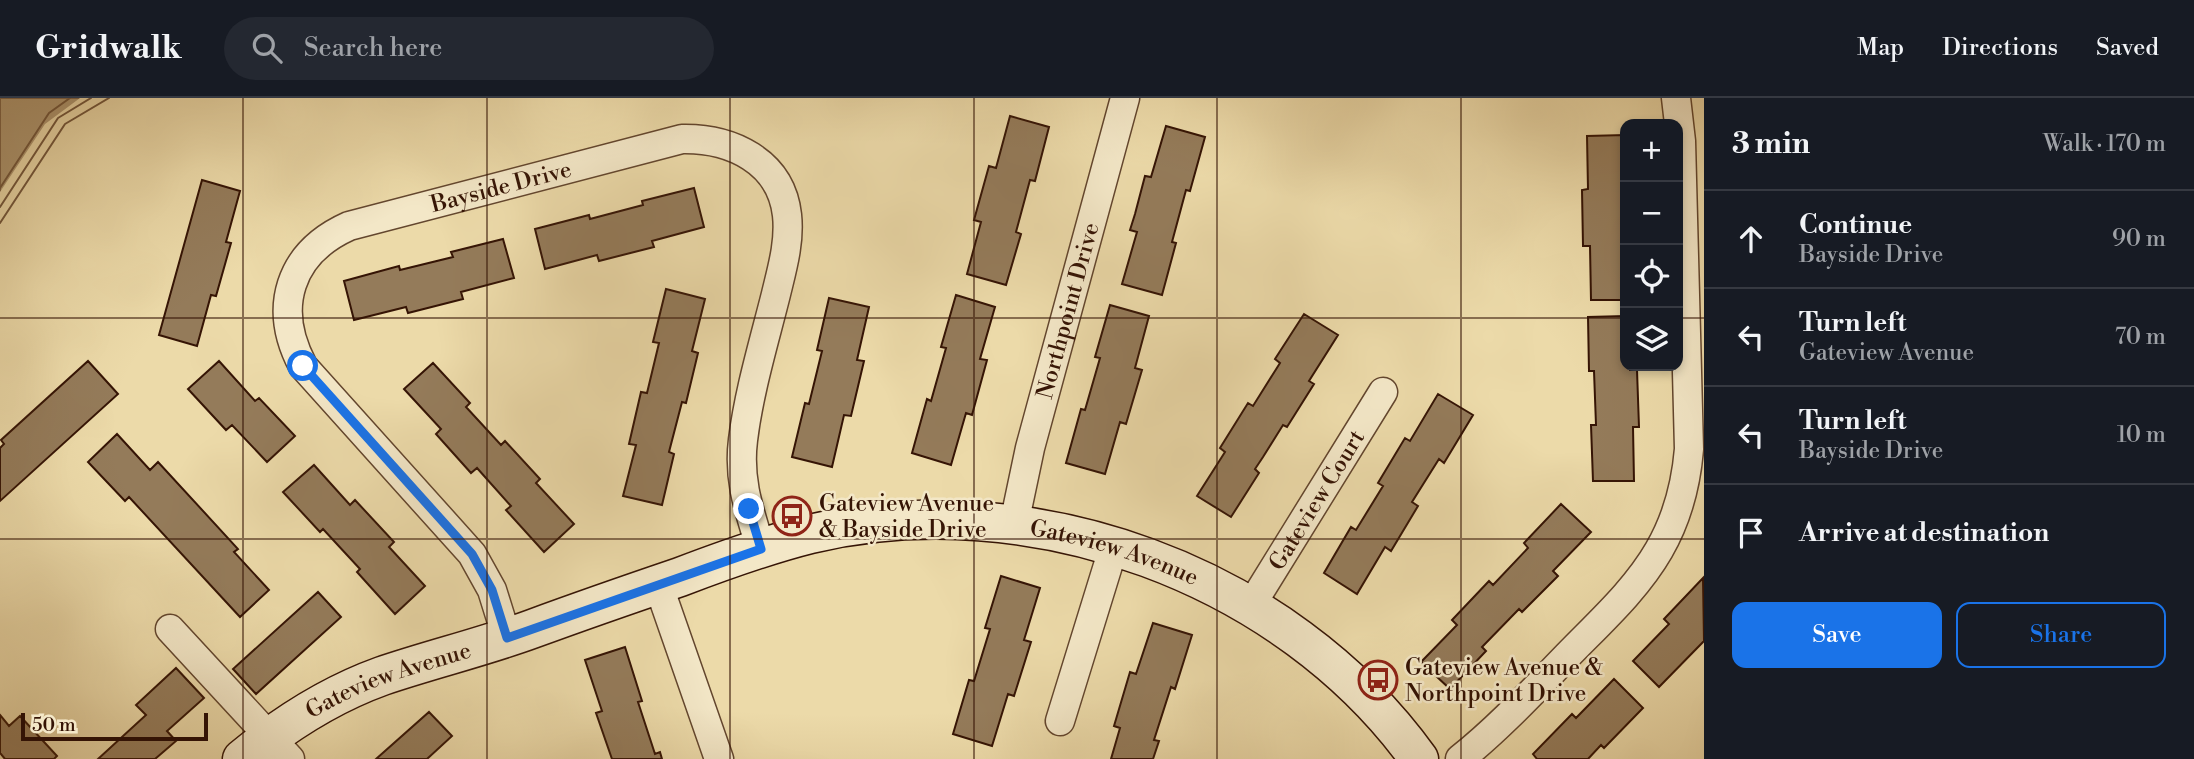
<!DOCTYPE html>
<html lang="en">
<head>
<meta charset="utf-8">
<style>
  :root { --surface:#171b24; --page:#242831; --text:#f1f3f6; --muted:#9ea1a6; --line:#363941; --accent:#1a73e8 }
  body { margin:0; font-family:"Libre Bodoni",serif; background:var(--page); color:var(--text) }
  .controls { position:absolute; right:21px; top:21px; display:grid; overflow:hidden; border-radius:14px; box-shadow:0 4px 10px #0003 }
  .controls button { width:63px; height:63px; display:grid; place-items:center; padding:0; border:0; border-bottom:2px solid var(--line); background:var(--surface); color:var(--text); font:35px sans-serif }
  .scale { position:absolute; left:21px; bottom:18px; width:187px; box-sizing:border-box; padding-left:7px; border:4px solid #351405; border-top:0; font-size:19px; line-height:24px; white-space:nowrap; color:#351405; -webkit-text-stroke:5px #f3e7c7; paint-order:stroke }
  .stop { position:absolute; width:21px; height:21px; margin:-16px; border:5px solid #1a73e8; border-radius:50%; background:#fff }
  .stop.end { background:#1a73e8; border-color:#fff; box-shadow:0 2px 7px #0008 }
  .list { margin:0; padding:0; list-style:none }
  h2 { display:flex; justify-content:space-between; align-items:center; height:91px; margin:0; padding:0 28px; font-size:30px }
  h2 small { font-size:23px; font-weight:400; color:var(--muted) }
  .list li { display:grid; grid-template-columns:46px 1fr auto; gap:21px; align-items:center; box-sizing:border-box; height:98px; padding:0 28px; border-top:2px solid var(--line) }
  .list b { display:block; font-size:26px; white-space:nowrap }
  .list p { margin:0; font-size:23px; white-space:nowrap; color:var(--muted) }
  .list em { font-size:23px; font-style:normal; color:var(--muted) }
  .actions { display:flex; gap:14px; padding:21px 28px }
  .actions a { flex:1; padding:16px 0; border:2px solid var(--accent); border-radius:14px; text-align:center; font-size:24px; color:var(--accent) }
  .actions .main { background:var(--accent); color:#fff }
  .icon { flex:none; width:38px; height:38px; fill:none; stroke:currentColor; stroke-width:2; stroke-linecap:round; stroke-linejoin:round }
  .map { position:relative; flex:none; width:1704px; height:661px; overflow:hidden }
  header { display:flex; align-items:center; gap:42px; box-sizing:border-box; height:98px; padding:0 35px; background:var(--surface); border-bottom:2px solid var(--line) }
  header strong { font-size:33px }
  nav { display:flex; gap:38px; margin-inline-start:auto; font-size:24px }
  .search { width:490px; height:63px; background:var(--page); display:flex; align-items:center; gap:18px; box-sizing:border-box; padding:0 24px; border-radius:38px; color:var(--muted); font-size:26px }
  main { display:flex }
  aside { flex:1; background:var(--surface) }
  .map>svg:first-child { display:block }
</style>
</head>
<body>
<header>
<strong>Gridwalk</strong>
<div class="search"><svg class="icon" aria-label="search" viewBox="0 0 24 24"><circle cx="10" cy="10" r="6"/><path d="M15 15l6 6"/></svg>Search here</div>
<nav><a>Map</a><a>Directions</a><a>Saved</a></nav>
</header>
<main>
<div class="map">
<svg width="1704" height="661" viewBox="0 0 1704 661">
  <rect width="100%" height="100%" fill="#ecdaa9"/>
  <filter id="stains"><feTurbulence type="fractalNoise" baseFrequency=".00286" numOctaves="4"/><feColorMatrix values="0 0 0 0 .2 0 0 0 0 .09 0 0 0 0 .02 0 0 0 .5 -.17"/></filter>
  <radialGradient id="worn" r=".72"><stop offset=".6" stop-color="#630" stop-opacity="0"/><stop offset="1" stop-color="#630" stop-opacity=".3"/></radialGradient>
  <path fill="#ae9771" stroke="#7e6346" stroke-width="2" d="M0,0H123L70,30L0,138Z"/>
  <path fill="#ecdaa9" d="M80,0H127L73,33L0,141V94L45,26Z"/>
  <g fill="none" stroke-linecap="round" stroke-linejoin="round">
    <path stroke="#72563b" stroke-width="2" d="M0,90L49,15L70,0
      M0,109L58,20L91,0
      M0,125L65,26L109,0"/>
  </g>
  <path fill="#947b5a" stroke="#351405" stroke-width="2" d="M1010,18L1049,29L1035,83L1030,82L1016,134L1021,136L1006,187L967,176L981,124L974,122L989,68L996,70Z
    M1166,28L1205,39L1190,93L1186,92L1172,144L1176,145L1162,197L1122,186L1137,134L1130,132L1135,116L1145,78L1151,79Z
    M1625,37V202H1591L1590,148H1583L1582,92L1588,91L1587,38Z
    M202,82L240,93L226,144L231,145L216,198L211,197L197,248L159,237Z
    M694,90L704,129L652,143L654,149L599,163L597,157L545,171L535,131L589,117L590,121L643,107L642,103Z
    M503,141L514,180L461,194L463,201L408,215L406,209L354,222L344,183L399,168L400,172L453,159L451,154Z
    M666,191L705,201L692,253L698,255L686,305L682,304L669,354L674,356L662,407L623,398L636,347L629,346L641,294L647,295L659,245L653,244Z
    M956,197L995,209L980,261L987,262L972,317L966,315L951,367L912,355L927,301L931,303L946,250L941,249Z
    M829,200L869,209L857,262L864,263L851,318L844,317L832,369L792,359L805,305L809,306L822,253L817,252Z
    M1110,207L1149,218L1135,270L1142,272L1126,326L1120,324L1105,376L1066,365L1081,311L1085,312L1100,260L1095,259Z
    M1304,216L1338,237L1309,283L1314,286L1287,329L1283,327L1263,359L1255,371L1259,375L1231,419L1197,398L1225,354L1220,350L1248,305L1253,308L1280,265L1275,261Z
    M1625,218V268H1630V272H1637L1639,329H1633L1634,383H1593L1591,327H1596L1594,273H1589L1588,219Z
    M88,263L118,296L0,403V350L4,346L1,342Z
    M219,263L255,303L259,300L295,338L267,364L232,327L226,332L188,291Z
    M433,265L470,305L466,309L501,347L505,343L540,381L536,385L574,426L544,454L506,412L511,408L477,370L471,375L436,336L441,331L404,291Z
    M1438,296L1473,317L1444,365L1439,361L1412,404L1418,408L1391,453L1385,449L1357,496L1324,475L1351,429L1356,432L1383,388L1378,385L1405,340L1410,343Z
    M117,336L150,372L158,364L238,451L234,454L269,492L240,519L129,399L125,403L88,364Z
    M314,367L350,407L355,402L394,444L389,449L425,488L395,516L357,474L360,471L323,431L320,434L283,394Z
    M1561,406L1591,434L1553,473L1558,478L1522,514L1519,511L1482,549L1486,553L1450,591L1421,564L1457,527L1452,522L1489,483L1493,487L1528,450L1524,445Z
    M1001,478L1040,490L1024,542L1031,544L1014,598L1008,596L992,648L953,636L969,582L974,583L990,531L985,530Z
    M1703,480L1704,543L1659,589L1633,563L1669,526L1664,521Z
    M318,494L341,519L256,596L233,571Z
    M1153,525L1192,537L1175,591L1171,589L1154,642L1159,643L1153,661H1111L1120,630L1114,628L1130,574L1136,576Z
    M625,549L642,603L638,604L655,656L660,654L662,661H612L596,615L602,613L585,562Z
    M176,570L204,600L167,633L176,643L155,661H98L146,617L136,607Z
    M1614,581L1643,610L1604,650L1601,647L1588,661H1537L1533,656L1572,616L1576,620Z
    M429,614L452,638L427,661H376Z
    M0,617L9,628L20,618L57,658L54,661H5L0,655Z"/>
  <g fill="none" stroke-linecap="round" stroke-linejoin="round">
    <defs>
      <g id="street">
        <path id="s1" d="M1014,426L1030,350L1125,0"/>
        <path d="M658,486L719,661"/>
        <path id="s2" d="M1250,509L1383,294"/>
        <path d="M170,531L290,661"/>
        <path id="s3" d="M507,540L492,492L472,456L303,268C272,210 289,155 349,128L682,41C731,40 781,63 787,117C790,144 782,171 776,196C764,244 749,293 743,342C738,382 749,412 761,451"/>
        <path d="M1060,623L1114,448"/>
        <path d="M1460,661C1499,630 1533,593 1568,557C1599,525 1636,492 1659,452C1677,421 1686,387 1689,351L1681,43L1676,0"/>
      </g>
      <g id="secondary">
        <path id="s4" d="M242,661C283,627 332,596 382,578C432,561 483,549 532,531C581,513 630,496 680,479C722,463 766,447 810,436C1031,384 1286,476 1419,661"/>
      </g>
    </defs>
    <use href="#street" stroke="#63462e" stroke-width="31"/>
    <use href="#secondary" stroke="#351405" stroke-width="41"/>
    <use href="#street" stroke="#f3e7c7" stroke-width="28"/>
    <use href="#secondary" stroke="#f3e7c7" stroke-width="38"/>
  </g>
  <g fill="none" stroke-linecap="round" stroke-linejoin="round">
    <path stroke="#1a73e8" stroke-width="9" d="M303,268L472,456L492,492L507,540L761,451L749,411"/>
  </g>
  <path fill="none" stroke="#351405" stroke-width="2" stroke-opacity="0.55" d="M243,0V661M487,0V661M730,0V661M974,0V661M1217,0V661M1461,0V661M0,220H1625M1678,220H1704M0,441H1704"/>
  <defs>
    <symbol id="bus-ring" viewBox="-11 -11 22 22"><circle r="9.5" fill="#f3e7c7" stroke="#8f2418" stroke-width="1.5"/><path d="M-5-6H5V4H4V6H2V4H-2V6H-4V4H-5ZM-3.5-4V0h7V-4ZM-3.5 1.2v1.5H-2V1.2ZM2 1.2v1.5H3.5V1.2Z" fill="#8f2418"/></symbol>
  </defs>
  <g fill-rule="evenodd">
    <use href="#bus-ring" x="770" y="396" width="44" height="44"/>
    <use href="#bus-ring" x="1356" y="560" width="44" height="44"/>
  </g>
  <g text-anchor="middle" stroke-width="5" stroke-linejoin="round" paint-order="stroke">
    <g font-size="23" fill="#351405" stroke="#f3e7c7">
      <text dy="8" stroke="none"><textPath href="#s3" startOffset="670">Bayside Drive</textPath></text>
      <text dy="8" stroke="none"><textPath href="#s1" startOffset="220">Northpoint Drive</textPath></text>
      <text dy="8" stroke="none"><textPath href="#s2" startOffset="126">Gateview Court</textPath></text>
      <text dy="8" stroke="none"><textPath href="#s4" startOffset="924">Gateview Avenue</textPath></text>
      <text dy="8" stroke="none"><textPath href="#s4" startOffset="168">Gateview Avenue</textPath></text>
    </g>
    <g font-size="23" fill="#351405" stroke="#f3e7c7" text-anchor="start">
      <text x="819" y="413">Gateview Avenue<tspan x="819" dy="26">&amp; Bayside Drive</tspan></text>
      <text x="1405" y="577">Gateview Avenue &amp;<tspan x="1405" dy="26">Northpoint Drive</tspan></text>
    </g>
  </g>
  <rect width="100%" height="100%" filter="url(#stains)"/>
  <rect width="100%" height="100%" fill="url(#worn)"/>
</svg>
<div class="controls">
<button>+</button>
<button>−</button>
<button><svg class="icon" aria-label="locate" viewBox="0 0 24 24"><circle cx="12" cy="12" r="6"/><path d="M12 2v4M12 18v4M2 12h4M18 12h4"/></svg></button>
<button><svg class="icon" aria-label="layers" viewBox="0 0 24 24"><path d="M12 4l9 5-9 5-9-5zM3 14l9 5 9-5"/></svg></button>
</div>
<div class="scale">50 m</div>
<div class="stop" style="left:303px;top:268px"></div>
<div class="stop end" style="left:749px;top:411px"></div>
</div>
<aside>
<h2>3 min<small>Walk · 170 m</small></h2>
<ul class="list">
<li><svg class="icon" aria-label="ahead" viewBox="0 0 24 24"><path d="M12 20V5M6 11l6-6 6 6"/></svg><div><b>Continue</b><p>Bayside Drive</p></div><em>90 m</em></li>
<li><svg class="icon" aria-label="left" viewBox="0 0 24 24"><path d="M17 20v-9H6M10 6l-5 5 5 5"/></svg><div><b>Turn left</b><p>Gateview Avenue</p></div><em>70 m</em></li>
<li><svg class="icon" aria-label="left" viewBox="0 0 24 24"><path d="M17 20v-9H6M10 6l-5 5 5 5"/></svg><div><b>Turn left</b><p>Bayside Drive</p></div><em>10 m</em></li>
<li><svg class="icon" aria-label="arrive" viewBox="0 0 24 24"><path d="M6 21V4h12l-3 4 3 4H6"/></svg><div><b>Arrive at destination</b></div></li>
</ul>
<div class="actions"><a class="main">Save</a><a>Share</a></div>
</aside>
</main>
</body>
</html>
